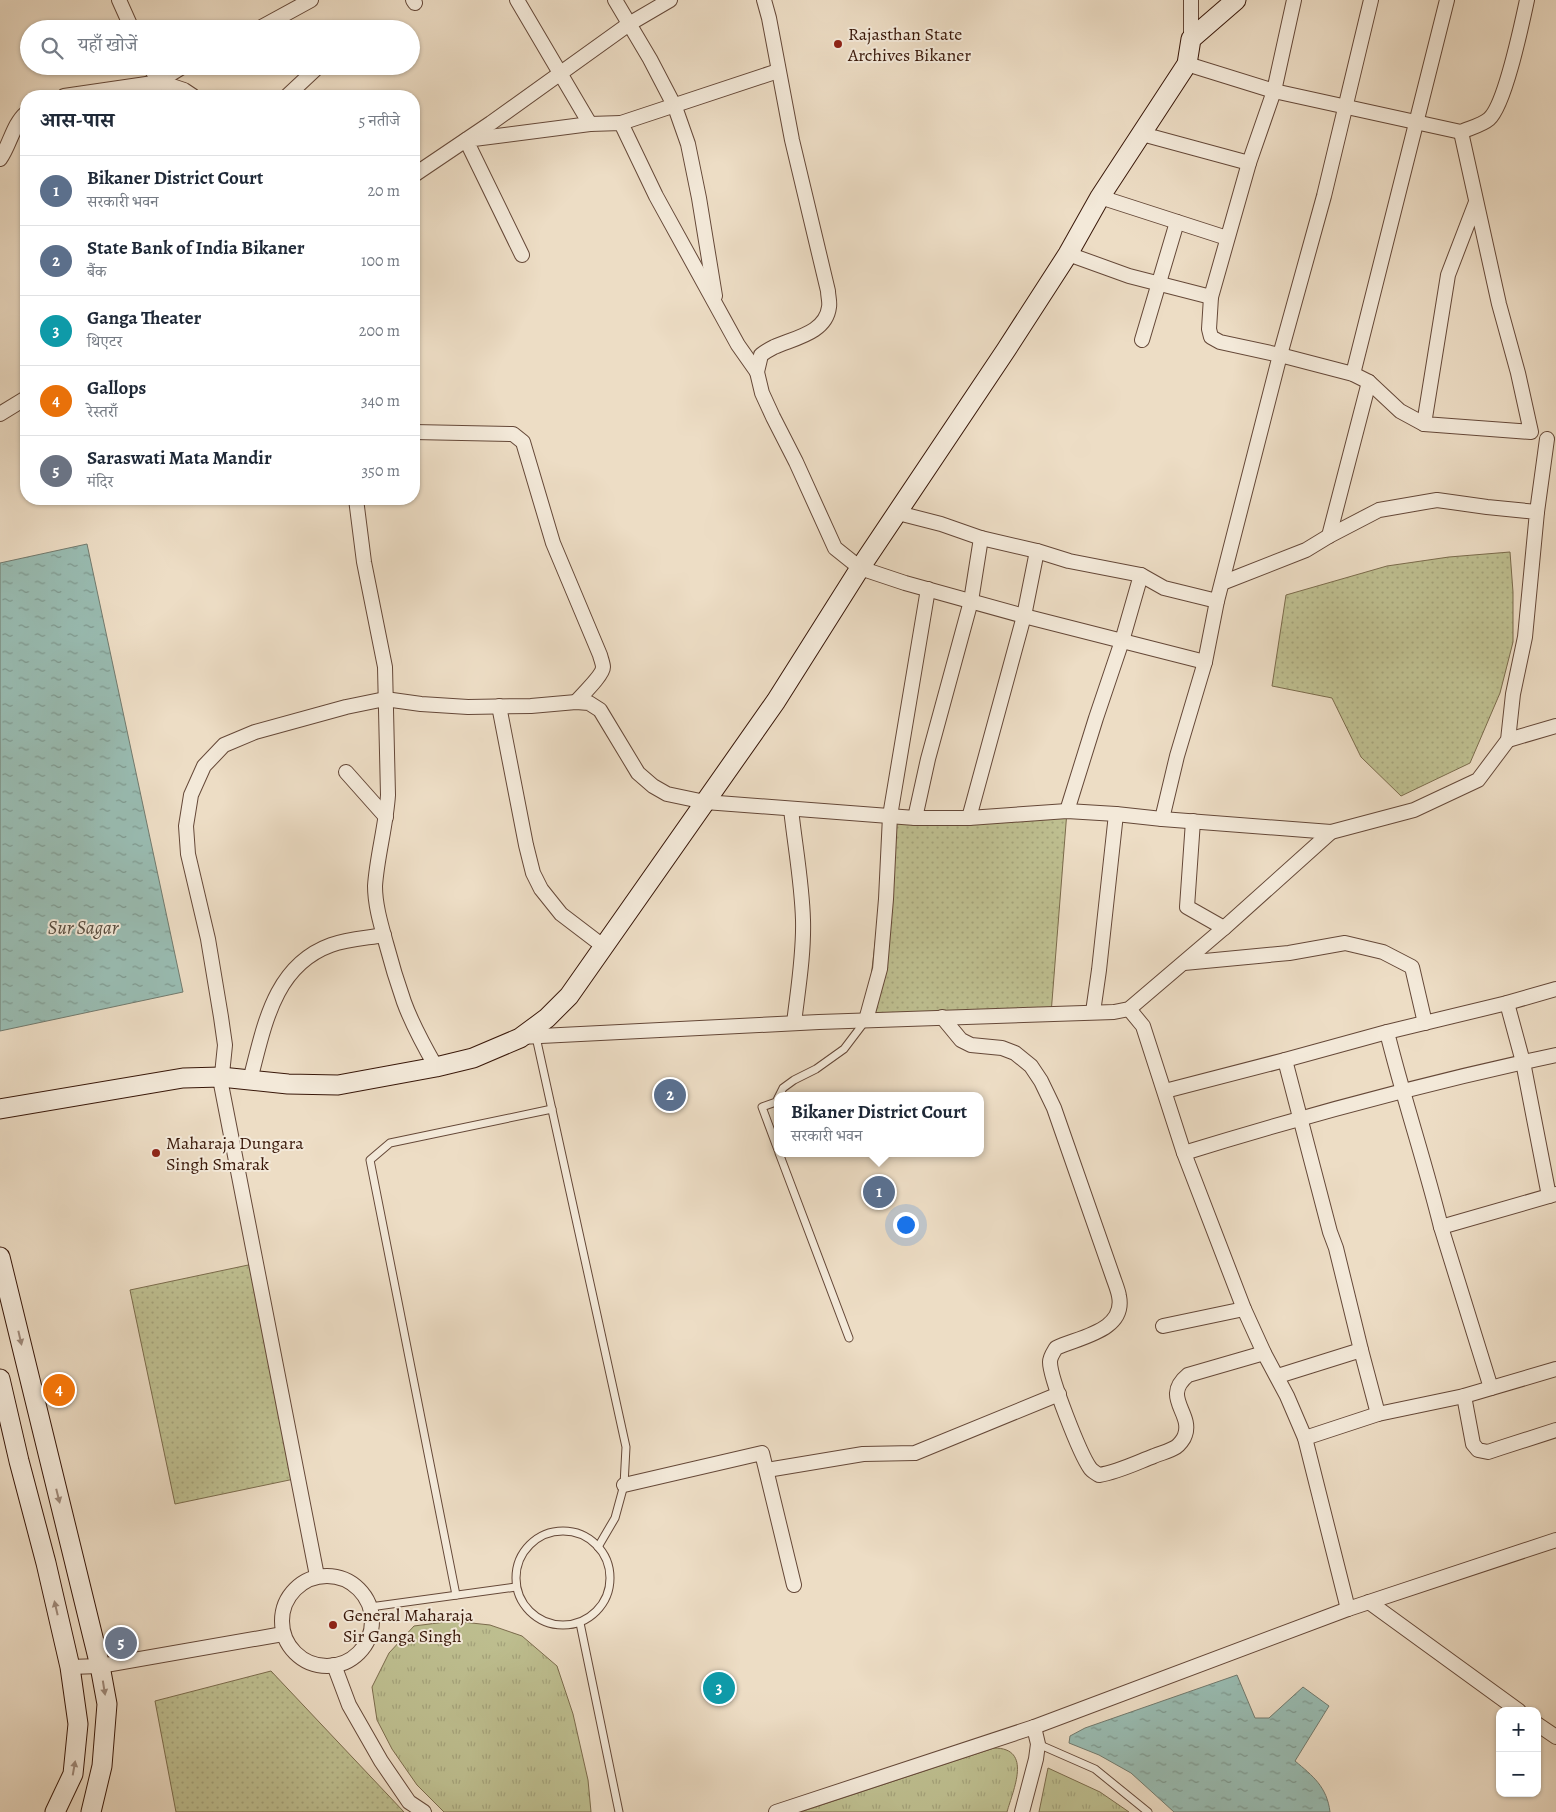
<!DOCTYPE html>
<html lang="hi">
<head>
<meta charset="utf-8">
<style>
	body { margin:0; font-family:Alegreya,"Noto Serif Devanagari",serif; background:#f2f2f3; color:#1f2937 }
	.controls { position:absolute; right:15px; bottom:15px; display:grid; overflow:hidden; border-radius:10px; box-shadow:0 1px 4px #0004 }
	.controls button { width:45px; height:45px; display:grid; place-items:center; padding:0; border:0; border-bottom:1px solid #e0e1e3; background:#fff; color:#1f2937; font:25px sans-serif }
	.you { position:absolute; left:905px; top:1224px; width:18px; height:18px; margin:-12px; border:4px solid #fff; border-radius:50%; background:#1a73e8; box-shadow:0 0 0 8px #1a73e833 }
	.badge { display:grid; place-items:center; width:32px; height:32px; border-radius:50%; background:#ea580c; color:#fff; font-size:16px; font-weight:700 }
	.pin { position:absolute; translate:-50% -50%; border:2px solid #fff; box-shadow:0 1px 5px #0006 }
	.popup { position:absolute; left:774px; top:1092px; width:210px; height:65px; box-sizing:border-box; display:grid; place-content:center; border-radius:10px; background:#fff; filter:drop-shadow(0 1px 4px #0005); font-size:16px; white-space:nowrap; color:#747a83 }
	.popup b { font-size:19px; color:#1f2937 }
	.popup::after { content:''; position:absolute; left:50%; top:100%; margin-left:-10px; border:10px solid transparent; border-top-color:#fff }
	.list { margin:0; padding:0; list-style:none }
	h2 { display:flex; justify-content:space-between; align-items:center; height:65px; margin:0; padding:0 20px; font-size:21px }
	h2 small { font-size:16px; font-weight:400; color:#747a83 }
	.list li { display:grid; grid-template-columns:32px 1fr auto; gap:15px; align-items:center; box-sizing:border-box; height:70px; padding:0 20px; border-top:1px solid #e0e1e3 }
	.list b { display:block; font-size:19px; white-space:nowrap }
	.list p { margin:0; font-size:16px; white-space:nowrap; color:#747a83 }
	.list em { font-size:16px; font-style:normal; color:#747a83 }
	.icon { flex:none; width:28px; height:28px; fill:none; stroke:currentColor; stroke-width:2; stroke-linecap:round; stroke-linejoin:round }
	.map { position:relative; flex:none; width:1556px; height:1812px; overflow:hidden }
	.search { position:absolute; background:#fff; box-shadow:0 1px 4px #0004; left:20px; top:20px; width:400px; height:55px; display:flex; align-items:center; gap:12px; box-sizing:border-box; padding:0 18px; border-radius:28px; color:#747a83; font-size:19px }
	.panel { position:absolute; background:#fff; box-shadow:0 1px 4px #0004; left:20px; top:90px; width:400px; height:415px; border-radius:20px }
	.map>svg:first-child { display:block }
</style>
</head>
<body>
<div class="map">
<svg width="1556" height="1812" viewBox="0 0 1556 1812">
	<defs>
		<pattern id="grass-tufts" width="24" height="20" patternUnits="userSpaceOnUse" patternTransform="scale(1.25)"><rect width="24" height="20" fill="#bebf90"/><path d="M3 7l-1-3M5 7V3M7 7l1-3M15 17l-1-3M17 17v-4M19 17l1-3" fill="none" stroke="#a4a37b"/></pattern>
		<pattern id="park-dots" width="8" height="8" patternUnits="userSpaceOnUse" patternTransform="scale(1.25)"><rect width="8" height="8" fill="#bebf90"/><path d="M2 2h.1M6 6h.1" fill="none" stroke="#a4a37b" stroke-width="1.8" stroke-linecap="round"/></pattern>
		<pattern id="water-ripples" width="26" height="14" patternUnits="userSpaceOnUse" patternTransform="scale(1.25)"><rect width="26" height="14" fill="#99bcb2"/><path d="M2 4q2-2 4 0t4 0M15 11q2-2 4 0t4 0" fill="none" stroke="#7e988f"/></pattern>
	</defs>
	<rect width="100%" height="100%" fill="#edddc5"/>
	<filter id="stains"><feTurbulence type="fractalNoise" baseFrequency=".004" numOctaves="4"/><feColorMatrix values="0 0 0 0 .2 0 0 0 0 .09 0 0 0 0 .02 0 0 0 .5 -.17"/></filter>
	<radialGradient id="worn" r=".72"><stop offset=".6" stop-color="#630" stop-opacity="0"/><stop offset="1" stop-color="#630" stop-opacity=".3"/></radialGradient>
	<g fill="url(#grass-tufts)" stroke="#7b6b4c">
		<path d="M 453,1621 L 490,1625 L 522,1636 L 557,1666 L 573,1714 L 588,1780 L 591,1812 L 444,1812 L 417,1785 L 392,1749 L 377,1720 L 372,1687 L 389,1653 L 414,1626 Z"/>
		<path d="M 994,1748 C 1033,1748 1013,1790 1007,1812 L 800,1812 Z"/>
		<path d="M 1048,1768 L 1100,1792 L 1129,1812 L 1039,1812 Z"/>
	</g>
	<g fill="url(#park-dots)" stroke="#7b6b4c">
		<path d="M 1510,552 L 1513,592 L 1513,642 L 1500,693 L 1470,763 L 1401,796 L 1361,757 L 1332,698 L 1272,686 L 1286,595 L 1387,566 L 1449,557 Z"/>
		<path d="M 1067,811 L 1051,1014 L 866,1020 L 890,816 Z"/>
		<path d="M 253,1264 L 299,1478 L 175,1504 L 130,1290 Z"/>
		<path d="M 271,1671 L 404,1812 L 176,1812 L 155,1701 Z"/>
	</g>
	<g fill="url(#water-ripples)" stroke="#727a6e">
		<path d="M 87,544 L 183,992 L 0,1031 L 0,563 Z"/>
		<path d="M 1237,1675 L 1255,1718 L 1269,1718 L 1303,1687 L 1329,1706 L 1295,1761 C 1313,1776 1327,1787 1330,1812 L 1174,1812 L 1131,1773 L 1099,1755 L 1069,1743 L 1070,1736 L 1085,1728 Z"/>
	</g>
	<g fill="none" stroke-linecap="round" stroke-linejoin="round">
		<defs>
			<g id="lane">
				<path d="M 536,1037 L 626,1447 L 624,1485 L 615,1518 L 598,1547"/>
				<path d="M 779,1096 L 783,1088 L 794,1080 L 816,1069 L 844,1049 L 866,1020"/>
				<path d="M 778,1098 L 776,1102 L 762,1107 L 778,1150"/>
				<path d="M 779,1153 L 849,1338"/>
				<circle cx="563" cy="1578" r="47"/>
				<path d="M 456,1595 L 370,1160 L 390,1143 L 552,1109"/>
				<path d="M 370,1607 L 516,1587"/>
				<path d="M 580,1623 L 619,1812"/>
				<path d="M 1038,1744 L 1095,1769 L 1148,1812"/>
			</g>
			<g id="street">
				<path d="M 119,0 L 132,29"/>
				<path d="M 413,0 L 415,3"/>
				<path d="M 517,0 L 590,124 L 621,123 L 656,196 L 738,345 L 757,372"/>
				<path d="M 615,0 L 650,59 L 675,107 L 688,144 L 699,198 L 715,296"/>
				<path d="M 764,0 L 769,18 L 792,140 L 828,291 C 828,296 830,302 829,307 C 826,333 794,338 774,347 C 770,349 765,352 761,355 L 757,372 L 762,393 L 773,417 L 796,462 L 835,548 L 860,568 L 905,583 L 1024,616 L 1205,662"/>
				<path d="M 1191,0 L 1191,39"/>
				<path d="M 1294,0 L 1274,91 L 1249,163 L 1211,297 L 1209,329 L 1211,337 L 1220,342 L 1280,355 L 1353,374 L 1369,382 L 1400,411 L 1424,424"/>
				<path d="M 258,29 L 311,0"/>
				<path d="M 1187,64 L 1274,91 L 1461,132 C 1470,128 1482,125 1489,119 C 1505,105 1522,23 1527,0"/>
				<path d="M 149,66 L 160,82 L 184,90 L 193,96"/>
				<path d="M 64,96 L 160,82"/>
				<path d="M 148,96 C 155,82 171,74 184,66"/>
				<path d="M 287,96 L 319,66"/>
				<path d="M 621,123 L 778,71"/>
				<path d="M 1461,132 L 1499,304 L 1518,373 L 1531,432 L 1424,424 L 1448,275 L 1476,202"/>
				<path d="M 1142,134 L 1249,163"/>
				<path d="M 0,159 C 10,145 13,124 26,113"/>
				<path d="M 414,175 L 491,123 L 629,24 L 670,0"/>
				<path d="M 1100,197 L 1227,238"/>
				<path d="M 1068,254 L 1129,276 L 1211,297"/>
				<path d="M 522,255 L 466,140 L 590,124"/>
				<path d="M 1142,340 L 1177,222"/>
				<path d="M 1353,374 L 1447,0"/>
				<path d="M 0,414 L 26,398"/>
				<path d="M 414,432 L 513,434 L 523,442 L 553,543 L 600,655 C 601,659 603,664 603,667 C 603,675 582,695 576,702"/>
				<path d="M 356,499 L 364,562 L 385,667 L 388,795 C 386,826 377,856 375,886 C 375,905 381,925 386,943 C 391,962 397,982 404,1002 C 412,1024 424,1046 436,1067"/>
				<path d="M 1537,512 L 1547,439"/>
				<path d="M 898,513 L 941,524 L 981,538 L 1037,551 L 1069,561 L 1141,575"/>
				<path d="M 1329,536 L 1369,382"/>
				<path d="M 1217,601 L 1280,355 L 1324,196 L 1371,0"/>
				<path d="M 499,706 L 526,845 L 533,873 L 541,889 L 561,914 L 603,946"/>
				<path d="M 1508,740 L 1556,726"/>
				<path d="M 346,772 L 386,817"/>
				<path d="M 791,809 C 795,846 802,883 803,920 C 804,954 798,989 794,1023"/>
				<path d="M 1067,811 L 1096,718 L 1122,641 L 1141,575 L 1164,588 L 1217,601 L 1205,662 L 1177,756 L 1162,819"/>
				<path d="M 915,818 L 928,759 L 971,601 L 981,538"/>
				<path d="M 969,818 L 1024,616 L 1037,551"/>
				<path d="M 1193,821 L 1187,907 L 1224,928"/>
				<path d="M 1184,963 L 1289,953 L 1345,943 L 1383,952 L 1412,967 L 1425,1023"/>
				<path d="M 1556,989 L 1507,1003 L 1387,1032 C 1403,1097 1425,1162 1441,1227 L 1556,1194"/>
				<path d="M 1507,1003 L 1523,1062 L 1549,1196"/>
				<path d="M 1129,1009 L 1143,1026 L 1184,1153 L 1244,1309 L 1264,1353 L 1287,1396 L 1305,1438 L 1348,1609"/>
				<path d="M 1093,1012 L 1099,970 L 1116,814"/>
				<path d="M 942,1017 L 961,1040 L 971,1045 L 1002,1048 L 1015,1053 L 1031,1066 L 1041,1081 L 1054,1108 L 1113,1277 C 1115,1283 1118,1290 1119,1296 C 1126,1331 1079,1337 1056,1348 C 1053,1353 1050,1357 1050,1362 C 1050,1378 1080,1454 1090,1468 C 1092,1471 1096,1473 1099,1475 C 1118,1472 1136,1463 1154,1456 C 1161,1453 1170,1451 1176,1447 C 1179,1445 1184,1439 1185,1435 C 1193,1413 1161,1397 1188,1375 L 1264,1353"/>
				<path d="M 866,1020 L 880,969 L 886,899 L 890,816 L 928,589"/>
				<path d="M 521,1037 L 819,1022 L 1114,1012 L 1129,1009 L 1224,928 L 1331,832"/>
				<path d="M 250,1080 C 264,1028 273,966 331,945 C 347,939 367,938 384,935"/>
				<path d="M 1165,1091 L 1285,1060"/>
				<path d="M 1184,1153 C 1307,1115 1430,1082 1556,1055"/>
				<path d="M 1441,1227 L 1491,1388"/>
				<path d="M 1163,1326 L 1244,1309"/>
				<path d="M 1361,1350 L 1378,1414 L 1464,1396 L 1556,1369"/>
				<path d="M 1278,1376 L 1361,1350 L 1336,1248 L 1330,1232 L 1285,1060 L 1387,1032"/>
				<path d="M 1464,1396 L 1473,1444 L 1478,1450 L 1488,1452 L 1500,1448 L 1556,1430"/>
				<path d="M 1305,1438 L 1378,1414"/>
				<path d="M 767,1470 L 863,1454 L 915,1453 L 1059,1394"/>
				<path d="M 624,1485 L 762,1453 L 794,1585"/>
				<path d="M 317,1576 L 221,1084 L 225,1045 L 221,1017 L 208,939 L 188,854 L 186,826 L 191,795 L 204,766 L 224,745 L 255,732 L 346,707 L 385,699 L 421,704 L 468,707 L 531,706 L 576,702 L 589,703 L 600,710 L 638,773 L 653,786 L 667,794 L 705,802 L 915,818 L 969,818 L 1067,811 L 1116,814 L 1162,819 L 1331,832 L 1414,810 L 1478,780 L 1508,740 L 1513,694 L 1525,637 L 1537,512 L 1487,507 L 1437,500 L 1379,510 L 1329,536 L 1306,550 L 1222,583"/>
				<circle cx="327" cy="1621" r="45"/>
				<path d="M 1369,1602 L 1519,1711"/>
				<path d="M 334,1665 L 349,1705 L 381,1761 L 409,1802 L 424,1812"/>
				<path d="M 70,1667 L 100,1666 L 283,1634"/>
				<path d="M 1537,1724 L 1556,1737"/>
				<path d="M 776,1812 L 1034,1727 L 1348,1609 L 1556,1540"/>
				<path d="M 1022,1812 L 1036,1759 L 1038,1744 L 1034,1727"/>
			</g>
			<g id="secondary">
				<path d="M 0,1109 L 183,1078 L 221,1077 L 288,1084 L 338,1085 L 436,1067 L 473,1058 L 520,1038 L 547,1018 L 569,996 L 776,701 L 860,568 L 1006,350 L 1068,254 L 1100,197 L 1187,64 L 1191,39 L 1236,0"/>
				<path d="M 0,1257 L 100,1666 L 107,1704 L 102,1766 L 91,1812"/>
				<path d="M 0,1379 L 19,1461 L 46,1563 L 70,1667 L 78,1724 L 73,1774 L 55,1812"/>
			</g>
		</defs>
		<use href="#lane" stroke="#654838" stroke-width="9"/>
		<use href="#street" stroke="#654838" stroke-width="16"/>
		<use href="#secondary" stroke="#381709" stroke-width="21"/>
		<use href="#lane" stroke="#f3e9d9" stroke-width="7"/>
		<use href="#street" stroke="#f3e9d9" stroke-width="14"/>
		<use href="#secondary" stroke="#f3e9d9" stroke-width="19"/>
	</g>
	<defs><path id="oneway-solid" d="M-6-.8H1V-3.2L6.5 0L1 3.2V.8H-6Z" transform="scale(1.25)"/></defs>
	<g fill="#9f8a7b">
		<use href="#oneway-solid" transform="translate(20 1338) rotate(77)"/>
		<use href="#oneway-solid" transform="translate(58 1496) rotate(76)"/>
		<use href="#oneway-solid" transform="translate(56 1608) rotate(-103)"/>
		<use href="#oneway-solid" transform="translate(104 1688) rotate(81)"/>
		<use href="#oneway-solid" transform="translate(74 1768) rotate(-80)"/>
	</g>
	<g fill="#8f2418" stroke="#f3e9d9" stroke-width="2">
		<circle cx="838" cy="44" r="5"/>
		<circle cx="156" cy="1153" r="5"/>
		<circle cx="333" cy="1625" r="5"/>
	</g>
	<g text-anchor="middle" stroke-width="4" stroke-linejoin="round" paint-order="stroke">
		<g font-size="18" fill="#381709" stroke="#f3e9d9" text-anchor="start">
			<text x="848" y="40">Rajasthan State<tspan x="848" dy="21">Archives Bikaner</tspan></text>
			<text x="166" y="1149">Maharaja Dungara<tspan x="166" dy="21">Singh Smarak</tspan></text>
			<text x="343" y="1621">General Maharaja<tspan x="343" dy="21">Sir Ganga Singh</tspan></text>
		</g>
		<g font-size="19" font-style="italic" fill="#55493c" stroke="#f3e9d9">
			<text x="83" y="934">Sur Sagar</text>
		</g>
	</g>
	<rect width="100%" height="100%" filter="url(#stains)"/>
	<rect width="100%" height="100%" fill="url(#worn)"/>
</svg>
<div class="controls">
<button>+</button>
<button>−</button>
</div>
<div class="you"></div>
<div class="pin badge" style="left:879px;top:1192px;background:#5c6f8a">1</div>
<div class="popup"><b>Bikaner District Court</b>सरकारी भवन</div>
<div class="pin badge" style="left:670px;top:1095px;background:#5c6f8a">2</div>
<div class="pin badge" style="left:719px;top:1688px;background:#0f9aa8">3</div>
<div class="pin badge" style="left:59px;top:1390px;background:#e8710a">4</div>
<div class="pin badge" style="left:121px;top:1643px;background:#6b7280">5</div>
<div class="search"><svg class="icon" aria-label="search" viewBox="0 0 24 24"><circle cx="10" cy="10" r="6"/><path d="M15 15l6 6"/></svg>यहाँ खोजें</div>
<section class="panel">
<h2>आस-पास<small>5 नतीजे</small></h2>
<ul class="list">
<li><span class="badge" style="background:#5c6f8a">1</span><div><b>Bikaner District Court</b><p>सरकारी भवन</p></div><em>20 m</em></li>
<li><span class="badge" style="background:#5c6f8a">2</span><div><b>State Bank of India Bikaner</b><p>बैंक</p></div><em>100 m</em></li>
<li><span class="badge" style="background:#0f9aa8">3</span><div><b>Ganga Theater</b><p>थिएटर</p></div><em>200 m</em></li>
<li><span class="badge" style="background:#e8710a">4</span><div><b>Gallops</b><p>रेस्तराँ</p></div><em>340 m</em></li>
<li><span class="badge" style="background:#6b7280">5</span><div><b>Saraswati Mata Mandir</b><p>मंदिर</p></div><em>350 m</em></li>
</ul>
</section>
</div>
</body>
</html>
